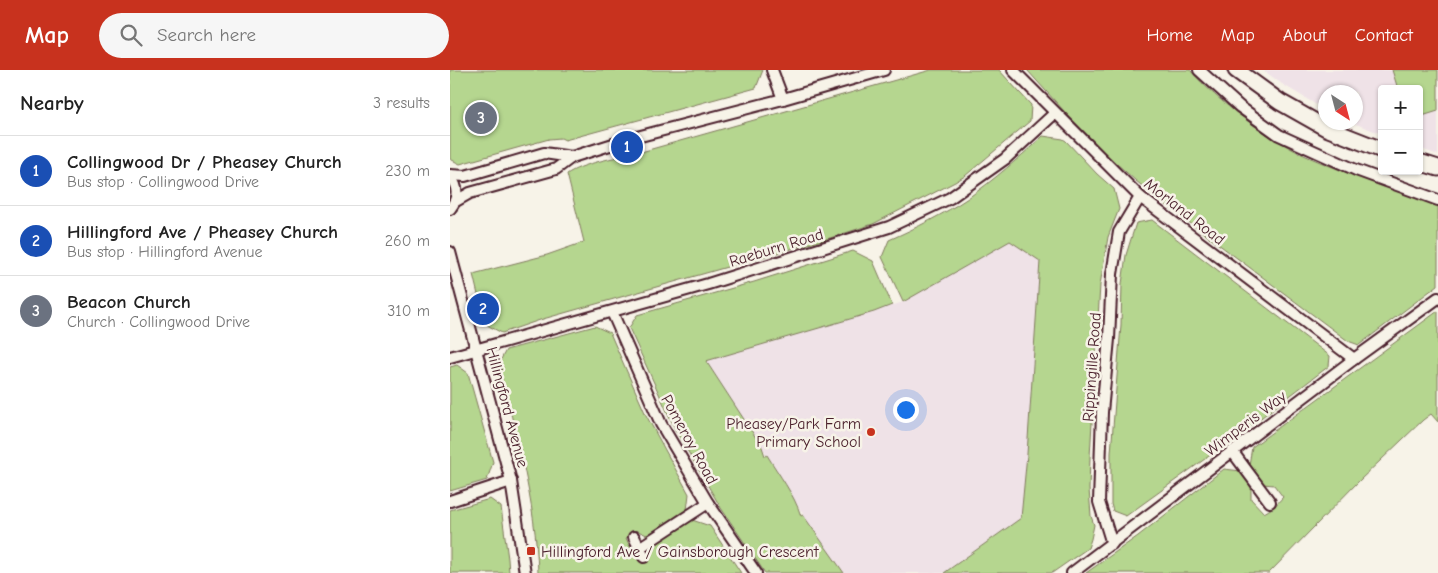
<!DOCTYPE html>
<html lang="en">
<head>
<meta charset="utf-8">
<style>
	body { margin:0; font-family:"Comic Neue",sans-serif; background:#f6f6f6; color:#222 }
	.controls { position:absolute; right:15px; top:15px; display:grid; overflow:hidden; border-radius:5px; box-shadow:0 1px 4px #0004 }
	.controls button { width:45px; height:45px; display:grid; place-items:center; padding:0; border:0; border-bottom:1px solid #e0e0e0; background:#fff; color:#222; font:25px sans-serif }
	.compass { position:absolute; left:868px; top:15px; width:45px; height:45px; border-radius:50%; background:#fff; box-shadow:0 1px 4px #0004; rotate:144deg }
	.you { position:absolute; left:455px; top:339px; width:18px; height:18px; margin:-12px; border:4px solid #fff; border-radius:50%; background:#1a73e8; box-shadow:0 0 0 8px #1a73e833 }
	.badge { display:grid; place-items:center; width:32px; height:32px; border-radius:50%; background:#c8321e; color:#fff; font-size:16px; font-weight:700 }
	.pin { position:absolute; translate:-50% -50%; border:2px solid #fff; box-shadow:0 1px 5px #0006 }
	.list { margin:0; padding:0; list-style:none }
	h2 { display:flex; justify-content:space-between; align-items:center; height:65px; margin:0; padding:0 20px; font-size:21px }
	h2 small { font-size:16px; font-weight:400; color:#767676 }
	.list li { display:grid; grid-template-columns:32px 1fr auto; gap:15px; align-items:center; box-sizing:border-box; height:70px; padding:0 20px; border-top:1px solid #e0e0e0 }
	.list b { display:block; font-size:19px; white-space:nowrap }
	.list p { margin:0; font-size:16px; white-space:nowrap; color:#767676 }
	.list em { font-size:16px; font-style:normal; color:#767676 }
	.icon { flex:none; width:28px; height:28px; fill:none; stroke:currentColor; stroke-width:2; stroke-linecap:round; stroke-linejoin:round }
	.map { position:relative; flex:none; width:988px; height:503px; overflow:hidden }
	header { display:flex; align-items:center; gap:30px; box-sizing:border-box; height:70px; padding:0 25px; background:#c8321e; color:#fff }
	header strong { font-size:24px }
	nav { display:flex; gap:28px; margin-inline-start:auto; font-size:18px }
	.search { width:350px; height:45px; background:#f6f6f6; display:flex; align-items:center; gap:12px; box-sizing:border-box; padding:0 18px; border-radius:28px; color:#767676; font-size:19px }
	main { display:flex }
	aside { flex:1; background:#fff }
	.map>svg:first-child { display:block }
</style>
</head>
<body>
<header>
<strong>Map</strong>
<div class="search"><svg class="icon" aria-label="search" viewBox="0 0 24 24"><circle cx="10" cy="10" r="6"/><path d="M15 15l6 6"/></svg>Search here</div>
<nav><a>Home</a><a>Map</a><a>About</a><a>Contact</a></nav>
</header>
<main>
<aside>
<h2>Nearby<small>3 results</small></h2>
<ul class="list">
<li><span class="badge" style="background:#1a4fb4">1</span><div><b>Collingwood Dr / Pheasey Church</b><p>Bus stop · Collingwood Drive</p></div><em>230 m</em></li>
<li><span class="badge" style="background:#1a4fb4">2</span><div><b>Hillingford Ave / Pheasey Church</b><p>Bus stop · Hillingford Avenue</p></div><em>260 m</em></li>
<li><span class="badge" style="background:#6b7280">3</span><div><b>Beacon Church</b><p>Church · Collingwood Drive</p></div><em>310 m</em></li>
</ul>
</aside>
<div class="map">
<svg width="988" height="503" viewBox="0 0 988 503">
	<rect width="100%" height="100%" fill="#f7f3e8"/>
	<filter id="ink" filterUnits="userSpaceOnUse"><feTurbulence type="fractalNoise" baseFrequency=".02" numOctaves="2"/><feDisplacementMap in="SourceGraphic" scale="10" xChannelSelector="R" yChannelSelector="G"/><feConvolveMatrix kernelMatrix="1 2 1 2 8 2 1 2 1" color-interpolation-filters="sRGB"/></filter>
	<g filter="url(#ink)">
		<g fill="#efe2e7">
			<path d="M 813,0 L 988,0 L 988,85 L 969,78 L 969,19 L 932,19 L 932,64 L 903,53 L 906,52 L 906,22 L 876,22 L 875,40 L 832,14 Z"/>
			<path d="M 560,171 L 590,191 L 577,389 L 571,448 L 494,503 L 394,503 L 359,454 L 320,390 L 256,291 L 414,245 L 453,232 Z"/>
		</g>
		<g fill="#b5d68f" stroke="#807a5d">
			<path d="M 0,0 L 313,0 L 306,18 L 115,70 L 111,68 L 99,69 L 10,94 L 0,89 Z"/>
			<path d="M 481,0 L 549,0 L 581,35 L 580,51 L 515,106 L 505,112 L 423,154 L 380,168 L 93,249 L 52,263 L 35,254 L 23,204 L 97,185 L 134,172 L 117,104 C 131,94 166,87 184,84 Z"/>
			<path d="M 577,0 L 740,0 C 768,32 817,68 856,86 C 899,105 944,119 988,134 L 988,215 L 909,275 L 898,271 L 728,144 L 686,111 L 656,84 L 614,41 Z"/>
			<path d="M 942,0 L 988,0 L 988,41 L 969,47 L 969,19 L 948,19 Z"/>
			<path d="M 593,66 L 613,69 L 616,71 L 647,104 L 664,119 L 669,139 L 658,167 L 650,215 L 640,387 L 639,419 L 641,446 L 644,455 L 641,469 L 638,478 L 602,503 L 494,503 L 571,448 L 577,384 L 590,191 L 560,171 L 453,232 L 432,187 L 439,170 C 466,158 494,144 518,128 C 545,109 569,88 593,66 Z"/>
			<path d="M 702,150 L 880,286 L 879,296 L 795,360 L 676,446 L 663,441 L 661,434 L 661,383 L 671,255 L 672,214 L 676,185 L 686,153 Z"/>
			<path d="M 403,181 L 423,191 L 442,235 L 424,242 L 256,291 L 312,377 L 315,386 L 317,385 C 329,405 344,424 351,446 L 353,445 L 394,503 L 315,503 L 271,438 L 226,361 L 179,258 L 187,245 L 304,212 Z"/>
			<path d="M 988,241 L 988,352 L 981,344 L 973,350 L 910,410 L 819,503 L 636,503 L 688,466 L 774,399 L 791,401 L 801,418 L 801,429 L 814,443 L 824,437 L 833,427 L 824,415 L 813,414 L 799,395 L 802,377 Z"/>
			<path d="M 145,256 L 160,263 L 196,345 L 239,424 L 237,440 L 199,466 L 188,461 L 176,468 C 179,475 186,489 193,492 L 201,486 L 203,475 L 242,450 L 260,456 L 291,503 L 88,503 C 86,432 66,363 48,295 L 56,280 Z"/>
			<path d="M 7,295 L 18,303 L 43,392 L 37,410 L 0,421 L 0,297 Z"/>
			<path d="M 40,429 L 51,437 L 58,489 L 59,503 L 0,503 L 0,440 Z"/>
		</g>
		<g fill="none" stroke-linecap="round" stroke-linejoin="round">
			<defs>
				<g id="minor">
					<path d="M 322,0 L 333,29"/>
					<path d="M 563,0 L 690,127 L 904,289"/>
					<path d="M 749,0 L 790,37 L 829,65 L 906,100 L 988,130"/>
					<path d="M 0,105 L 15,106 L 94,83 L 122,87"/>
					<path d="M 0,107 C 9,117 8,129 0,139"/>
					<path d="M 6,131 L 20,123 L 106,99 L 122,87 L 179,69 L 333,29 L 434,0"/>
					<path d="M 0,182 L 61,411 L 75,503"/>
					<path d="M 162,242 L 211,354 L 258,433 L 306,503"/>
					<path d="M 0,287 L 258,214 L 439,157 L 500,128 L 555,89 L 605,43"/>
					<path d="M 782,381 L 820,432"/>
					<path d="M 0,431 L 61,411"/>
					<path d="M 184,467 L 194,487"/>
					<path d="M 662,474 L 649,432 L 652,342 L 659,269 L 662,204 L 669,162 L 690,127"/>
					<path d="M 189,478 L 258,433"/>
					<path d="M 622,503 L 904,289 L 988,228"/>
				</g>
				<g id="secondary">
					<path d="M 786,0 L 830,32 L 876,58 L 932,80"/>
					<path d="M 969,92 L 988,98"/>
				</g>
			</defs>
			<use href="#minor" stroke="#4a1f2b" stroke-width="14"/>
			<use href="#secondary" stroke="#4a1f2b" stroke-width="19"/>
			<use href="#minor" stroke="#f7f3e8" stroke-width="10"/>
			<use href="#secondary" stroke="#f7f3e8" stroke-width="15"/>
		</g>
	</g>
	<g fill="#c8321e" stroke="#f7f3e8" stroke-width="2">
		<circle cx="421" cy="362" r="5"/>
		<rect x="76" y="476" width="10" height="10" rx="2.5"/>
	</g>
	<g text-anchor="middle" stroke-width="5" stroke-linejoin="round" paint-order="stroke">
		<g font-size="16" fill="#4a1f2b" stroke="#f7f3e8">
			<text transform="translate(735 141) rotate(38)" y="6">Morland Road</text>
			<text transform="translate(326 177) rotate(-17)" y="6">Raeburn Road</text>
			<text transform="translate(641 297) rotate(-86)" y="6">Rippingille Road</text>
			<text transform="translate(58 337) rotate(75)" y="6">Hillingford Avenue</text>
			<text transform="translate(795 353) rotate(-37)" y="6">Wimperis Way</text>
			<text transform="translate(240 369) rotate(61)" y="6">Pomeroy Road</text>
		</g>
		<g font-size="16" fill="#4a1f2b" stroke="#f7f3e8" text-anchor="end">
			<text x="411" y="359">Pheasey/Park Farm<tspan x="411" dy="18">Primary School</tspan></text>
			<text x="91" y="487" text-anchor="start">Hillingford Ave / Gainsborough Crescent</text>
		</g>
	</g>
</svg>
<div class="controls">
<button>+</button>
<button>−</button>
</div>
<svg class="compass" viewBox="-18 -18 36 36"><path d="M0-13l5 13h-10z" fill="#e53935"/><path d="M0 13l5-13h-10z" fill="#767676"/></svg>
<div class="you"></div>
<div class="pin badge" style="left:177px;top:77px;background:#1a4fb4">1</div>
<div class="pin badge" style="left:33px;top:239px;background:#1a4fb4">2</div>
<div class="pin badge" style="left:31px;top:48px;background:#6b7280">3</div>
</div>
</main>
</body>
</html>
